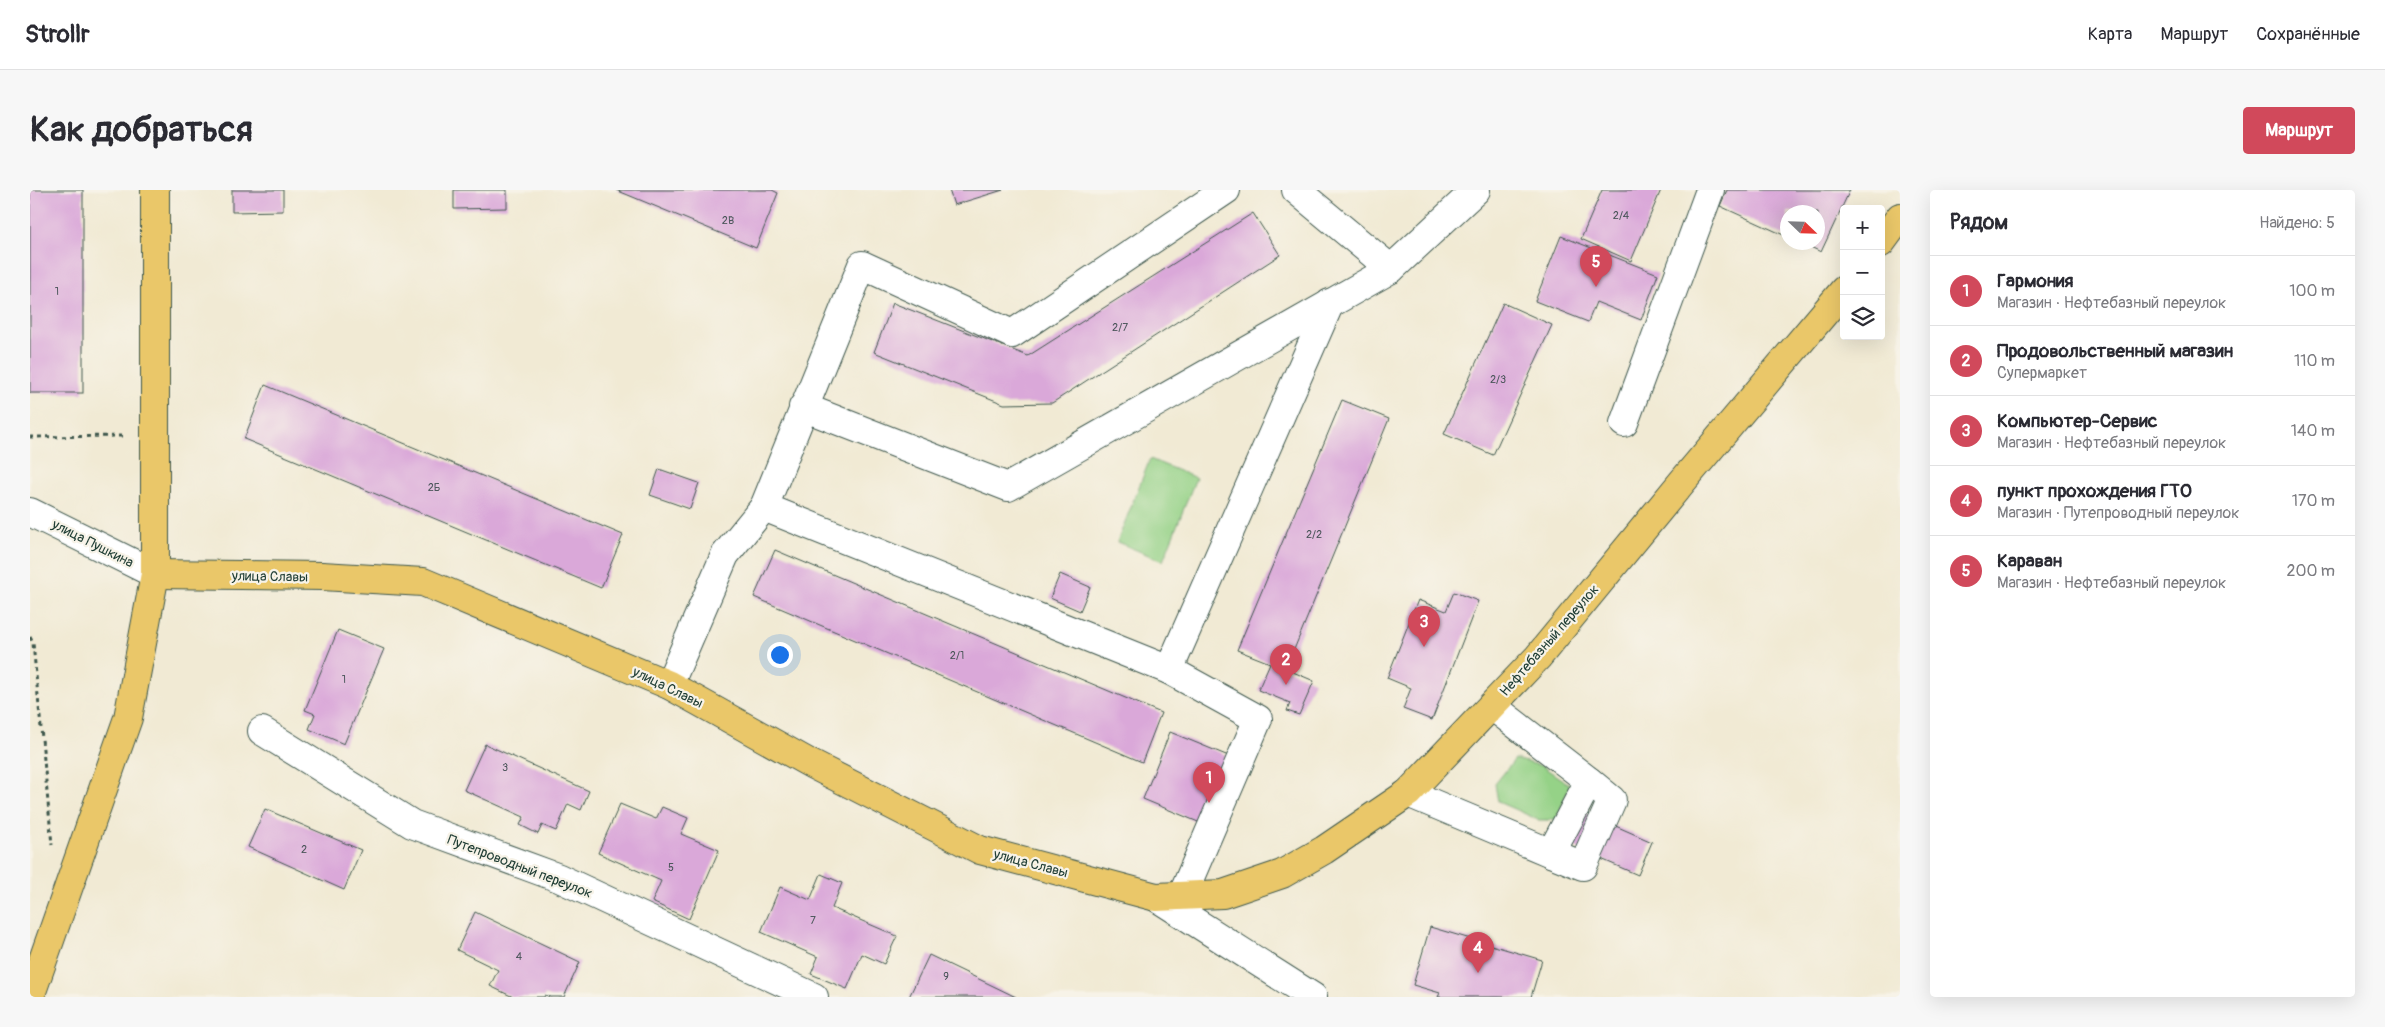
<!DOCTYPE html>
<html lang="ru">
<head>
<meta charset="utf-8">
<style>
	body { margin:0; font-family:Pangolin,sans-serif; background:#f7f7f7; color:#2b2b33 }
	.controls { position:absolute; right:15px; top:15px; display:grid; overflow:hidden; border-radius:5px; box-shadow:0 5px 20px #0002 }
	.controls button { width:45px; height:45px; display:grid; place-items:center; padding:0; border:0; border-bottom:1px solid #e1e1e2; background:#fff; color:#2b2b33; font:25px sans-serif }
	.compass { position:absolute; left:1750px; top:15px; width:45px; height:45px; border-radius:50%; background:#fff; box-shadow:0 5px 20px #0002; rotate:113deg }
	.you { position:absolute; left:749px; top:464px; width:18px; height:18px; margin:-12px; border:4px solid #fff; border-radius:50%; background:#1a73e8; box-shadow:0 0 0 8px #1a73e833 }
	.badge { display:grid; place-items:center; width:32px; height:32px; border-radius:50%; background:#d1495b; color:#fff; font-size:16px; font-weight:700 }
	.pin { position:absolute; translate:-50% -41px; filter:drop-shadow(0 1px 2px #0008) }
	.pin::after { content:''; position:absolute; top:26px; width:18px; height:15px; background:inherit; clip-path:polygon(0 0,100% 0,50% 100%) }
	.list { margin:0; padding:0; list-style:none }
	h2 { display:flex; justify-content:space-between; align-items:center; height:65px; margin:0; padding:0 20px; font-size:21px }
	h2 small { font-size:16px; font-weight:400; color:#7c7c81 }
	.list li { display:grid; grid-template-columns:32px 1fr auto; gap:15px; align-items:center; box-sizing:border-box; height:70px; padding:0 20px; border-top:1px solid #e1e1e2 }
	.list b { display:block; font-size:19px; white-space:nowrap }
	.list p { margin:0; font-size:16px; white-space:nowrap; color:#7c7c81 }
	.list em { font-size:16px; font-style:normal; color:#7c7c81 }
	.icon { flex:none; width:28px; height:28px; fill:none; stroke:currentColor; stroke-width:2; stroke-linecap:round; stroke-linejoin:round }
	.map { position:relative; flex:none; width:1870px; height:807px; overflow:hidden; border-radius:5px }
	header { display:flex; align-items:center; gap:30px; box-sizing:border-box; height:70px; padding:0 25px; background:#fff; border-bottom:1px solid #e1e1e2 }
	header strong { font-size:24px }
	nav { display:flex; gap:28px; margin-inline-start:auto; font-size:18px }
	.intro { display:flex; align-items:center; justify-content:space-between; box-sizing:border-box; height:120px; padding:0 30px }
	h1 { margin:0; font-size:35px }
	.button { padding:12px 22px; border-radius:5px; background:#d1495b; color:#fff; font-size:18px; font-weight:700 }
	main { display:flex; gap:30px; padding:0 30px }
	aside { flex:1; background:#fff; border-radius:5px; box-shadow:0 5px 20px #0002 }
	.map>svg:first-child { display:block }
</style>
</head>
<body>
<header>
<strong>Strollr</strong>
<nav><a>Карта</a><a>Маршрут</a><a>Сохранённые</a></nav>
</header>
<div class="intro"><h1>Как добраться</h1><a class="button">Маршрут</a></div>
<main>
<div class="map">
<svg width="1870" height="807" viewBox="0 0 1870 807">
	<rect width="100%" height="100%" fill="#f7f3e8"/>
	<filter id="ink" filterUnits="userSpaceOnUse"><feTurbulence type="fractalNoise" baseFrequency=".02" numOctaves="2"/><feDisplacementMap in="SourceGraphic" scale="10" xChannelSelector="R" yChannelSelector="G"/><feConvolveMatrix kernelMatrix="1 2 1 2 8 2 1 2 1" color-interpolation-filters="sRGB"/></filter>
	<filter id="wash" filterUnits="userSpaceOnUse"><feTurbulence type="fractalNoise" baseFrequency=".0096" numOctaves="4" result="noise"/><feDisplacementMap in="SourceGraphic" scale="20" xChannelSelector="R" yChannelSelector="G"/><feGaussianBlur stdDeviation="1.12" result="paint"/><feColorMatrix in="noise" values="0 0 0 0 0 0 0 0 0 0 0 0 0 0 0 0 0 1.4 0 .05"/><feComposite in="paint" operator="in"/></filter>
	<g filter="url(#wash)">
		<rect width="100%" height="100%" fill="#f1ead4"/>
		<g fill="#95d287" stroke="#5a885e">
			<path d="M 1120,269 L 1166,288 L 1133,371 L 1087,352 Z"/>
			<path d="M 1485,569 L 1512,576 L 1540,595 L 1526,630 L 1509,630 L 1468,612 L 1465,594 Z"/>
		</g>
		<g id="blocks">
			<g fill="#daa8d9">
				<rect x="0" y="0" width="53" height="203"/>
				<path d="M 202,0 L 253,0 L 253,21 L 202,22 Z"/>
				<path d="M 424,0 L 477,0 L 477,18 L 424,19 Z"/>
				<path d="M 586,0 L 742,0 L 748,3 L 726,58 Z"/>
				<path d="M 919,0 L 973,0 L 924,15 Z"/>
				<path d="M 1572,0 L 1631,0 L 1601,71 L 1551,49 Z"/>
				<path d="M 1697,0 L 1820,0 L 1791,62 L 1770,52 L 1788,52 L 1788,22 L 1758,22 L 1758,47 L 1690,16 Z"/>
				<path d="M 1223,23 L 1250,65 L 1022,213 L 974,214 L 844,162 L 863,113 L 998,166 Z"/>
				<path d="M 1531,46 L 1628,84 L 1611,130 L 1566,112 L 1558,132 L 1505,111 Z"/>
				<path d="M 1473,113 L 1522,135 L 1463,265 L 1414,244 Z"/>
				<path d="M 235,195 L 593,345 L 571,398 L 214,249 Z"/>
				<path d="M 1312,210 L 1359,229 L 1256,479 L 1284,491 L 1269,525 L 1257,521 L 1260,513 L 1228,500 L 1240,473 L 1207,460 Z"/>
				<path d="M 629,279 L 669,293 L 660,319 L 620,305 Z"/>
				<path d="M 745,360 L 1131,523 L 1112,572 L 724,407 Z"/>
				<path d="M 1030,384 L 1060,397 L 1050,421 L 1020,408 Z"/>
				<path d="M 1424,402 L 1448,411 L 1402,530 L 1373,519 L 1381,498 L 1357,488 L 1388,410 L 1416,421 Z"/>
				<path d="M 308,440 L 354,459 L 314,554 L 279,539 L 285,524 L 275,520 Z"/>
				<path d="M 1140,542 L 1201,567 L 1173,634 L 1113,609 Z"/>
				<path d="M 455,554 L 559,601 L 551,620 L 538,614 L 526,641 L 512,635 L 508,644 L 490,635 L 494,627 L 434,600 Z"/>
				<path d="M 590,614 L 626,629 L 632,617 L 658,628 L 651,644 L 689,660 L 659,729 L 622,712 L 631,691 L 568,663 Z"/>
				<path d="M 235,619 L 331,660 L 314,700 L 218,657 Z"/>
				<path d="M 1547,619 L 1622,652 L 1608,685 L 1532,652 Z"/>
				<path d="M 791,684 L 812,693 L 802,718 L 867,746 L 854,774 L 832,764 L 817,799 L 781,784 L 788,767 L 731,742 L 750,697 L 780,710 Z"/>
				<path d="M 445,722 L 550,772 L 534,807 L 520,807 L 515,805 L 514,807 L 483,807 L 460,796 L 468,780 L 427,760 Z"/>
				<path d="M 1400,737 L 1512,770 L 1501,807 L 1408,807 L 1410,803 L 1383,795 Z"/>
				<path d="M 899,765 L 986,807 L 879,807 Z"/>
			</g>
		</g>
	</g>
	<g filter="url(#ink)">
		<use href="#blocks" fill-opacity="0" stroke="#3e574c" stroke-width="1"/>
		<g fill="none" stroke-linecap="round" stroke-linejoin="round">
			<defs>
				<g id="minor">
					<path d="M 1361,79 L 1446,0"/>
					<path d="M 773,217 L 978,297 L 1361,79 L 1266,0"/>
					<path d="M 1594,233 L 1680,0"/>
					<path d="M 734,317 L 1139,480"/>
					<path d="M 0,322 L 125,384"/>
					<path d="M 639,495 L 695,365 L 734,317 L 832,75 L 982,144 L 1196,0"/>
					<path d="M 232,541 L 382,634 L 529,688 L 784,807"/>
					<path d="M 1378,603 L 1521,663 L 1559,591 L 1462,516"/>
					<path d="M 1521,663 L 1553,676 L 1582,610 L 1559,591"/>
					<path d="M 1152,706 L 1228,529 L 1139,480 L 1300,113"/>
					<path d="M 1126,707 L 1283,807"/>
				</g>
				<g id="major">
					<path d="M 1851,53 L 1870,27"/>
					<path d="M 125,384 L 292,386 L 393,392 L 639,495 L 783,575 L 950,660 L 1126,707 L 1193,704 L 1252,684 L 1294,660 L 1378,603 L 1508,467 L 1652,292 L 1814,100"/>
					<path d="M 0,807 L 98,528 L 125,384 L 125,0"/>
				</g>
			</defs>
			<use href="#minor" stroke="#3e574c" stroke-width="30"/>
			<use href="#major" stroke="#3e574c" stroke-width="30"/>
			<g stroke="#3e574c" stroke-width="3" stroke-dasharray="4 4" stroke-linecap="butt">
				<path d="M 0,247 L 96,246"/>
				<path d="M 0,447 L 3,453 L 22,655"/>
			</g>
			<use href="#minor" stroke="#fff" stroke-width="28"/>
			<use href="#major" stroke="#eac769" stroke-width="28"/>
		</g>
	</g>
	<g text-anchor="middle" stroke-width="4.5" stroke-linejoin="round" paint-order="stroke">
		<g font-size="11" fill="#4e585d">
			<text x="1591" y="29">2/4</text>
			<text x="698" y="34">2В</text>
			<text x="27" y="105">1</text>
			<text x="1090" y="141">2/7</text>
			<text x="1468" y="193">2/3</text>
			<text x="404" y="301">2Б</text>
			<text x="1284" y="348">2/2</text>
			<text x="927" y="469">2/1</text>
			<text x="314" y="493">1</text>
			<text x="475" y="581">3</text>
			<text x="274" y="663">2</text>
			<text x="641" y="681">5</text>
			<text x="783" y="734">7</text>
			<text x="489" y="770">4</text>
			<text x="916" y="790">9</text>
		</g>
		<g font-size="14" fill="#1f3d34" stroke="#f7f3e8">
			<text transform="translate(63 353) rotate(27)" y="5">улица Пушкина</text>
			<text transform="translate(240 386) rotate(1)" y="5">улица Славы</text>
			<text transform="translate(1519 450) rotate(-49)" y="5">Нефтебазный переулок</text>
			<text transform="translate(638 497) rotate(26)" y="5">улица Славы</text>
			<text transform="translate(1001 673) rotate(15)" y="5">улица Славы</text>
			<text transform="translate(490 676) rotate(21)" y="5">Путепроводный переулок</text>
		</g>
	</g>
</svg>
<div class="controls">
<button>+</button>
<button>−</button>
<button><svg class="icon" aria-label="layers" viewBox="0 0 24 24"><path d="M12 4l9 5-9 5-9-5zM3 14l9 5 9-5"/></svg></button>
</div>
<svg class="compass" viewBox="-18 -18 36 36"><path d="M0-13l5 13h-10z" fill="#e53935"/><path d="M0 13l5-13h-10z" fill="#7c7c81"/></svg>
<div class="you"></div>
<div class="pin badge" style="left:1179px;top:613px">1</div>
<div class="pin badge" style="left:1256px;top:495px">2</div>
<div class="pin badge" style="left:1394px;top:457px">3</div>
<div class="pin badge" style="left:1448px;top:783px">4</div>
<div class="pin badge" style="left:1566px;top:97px">5</div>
</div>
<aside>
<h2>Рядом<small>Найдено: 5</small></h2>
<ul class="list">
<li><span class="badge">1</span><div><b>Гармония</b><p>Магазин · Нефтебазный переулок</p></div><em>100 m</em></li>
<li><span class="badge">2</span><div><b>Продовольственный магазин</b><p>Супермаркет</p></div><em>110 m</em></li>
<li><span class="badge">3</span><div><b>Компьютер-Сервис</b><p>Магазин · Нефтебазный переулок</p></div><em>140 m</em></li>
<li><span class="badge">4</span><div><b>пункт прохождения ГТО</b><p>Магазин · Путепроводный переулок</p></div><em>170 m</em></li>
<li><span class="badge">5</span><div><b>Караван</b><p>Магазин · Нефтебазный переулок</p></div><em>200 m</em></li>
</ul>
</aside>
</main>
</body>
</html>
